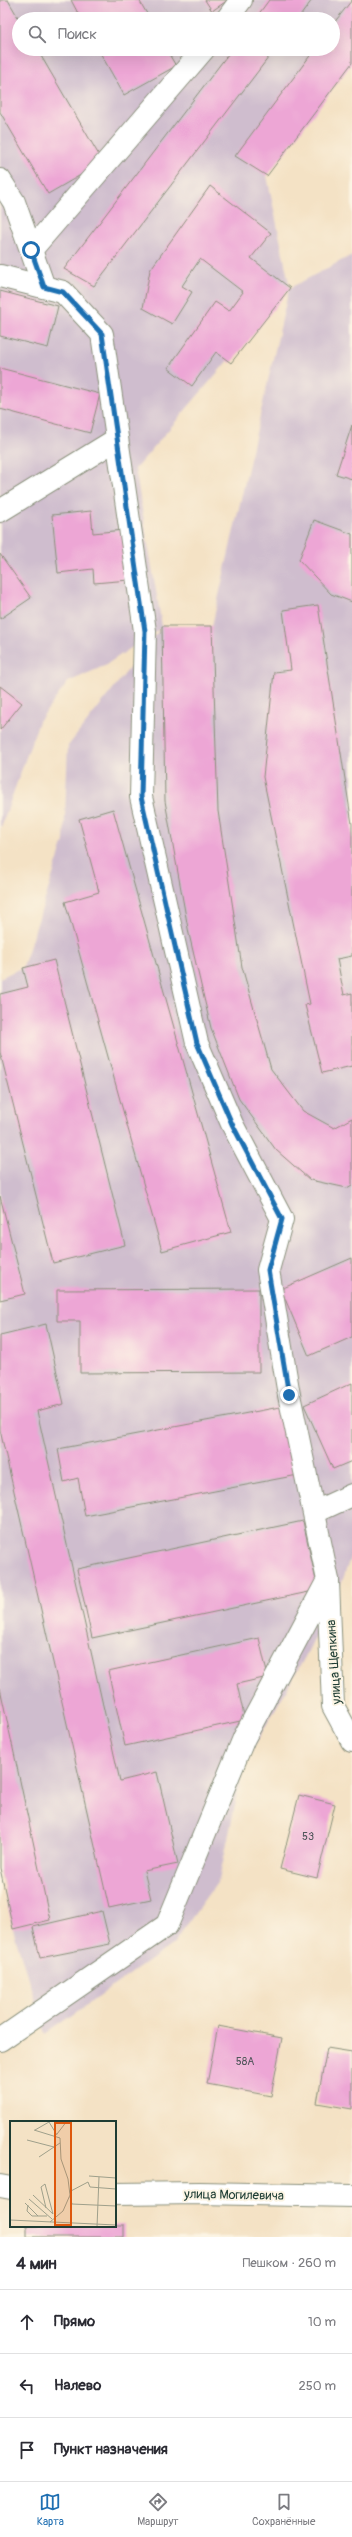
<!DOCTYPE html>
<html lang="ru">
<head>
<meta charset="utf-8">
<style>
	body { margin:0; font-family:Pangolin,sans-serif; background:#f2f2f3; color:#2b2b33 }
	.stop { position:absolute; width:12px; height:12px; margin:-9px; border:3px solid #1f6fb2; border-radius:50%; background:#fff }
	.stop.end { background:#1f6fb2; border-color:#fff; box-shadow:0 1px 4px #0008 }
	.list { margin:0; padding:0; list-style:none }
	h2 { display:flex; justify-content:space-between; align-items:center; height:52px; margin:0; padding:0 16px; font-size:17px }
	h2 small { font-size:13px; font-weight:400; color:#7c7c81 }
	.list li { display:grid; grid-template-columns:26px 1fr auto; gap:12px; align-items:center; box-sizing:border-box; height:64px; padding:0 16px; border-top:1px solid #e1e1e2 }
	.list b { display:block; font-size:15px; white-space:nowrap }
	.list em { font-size:13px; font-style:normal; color:#7c7c81 }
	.icon { flex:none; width:22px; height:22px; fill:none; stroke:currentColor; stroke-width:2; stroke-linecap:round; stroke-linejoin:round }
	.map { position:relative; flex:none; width:352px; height:2237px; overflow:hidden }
	.search { position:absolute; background:#fff; box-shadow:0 4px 16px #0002; left:12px; right:12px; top:12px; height:44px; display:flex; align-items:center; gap:10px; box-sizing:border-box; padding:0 14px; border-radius:22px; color:#7c7c81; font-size:15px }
	.sheet { height:244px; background:#fff }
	nav { display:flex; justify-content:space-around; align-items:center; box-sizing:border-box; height:56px; border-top:1px solid #e1e1e2; background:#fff; font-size:11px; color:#7c7c81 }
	nav a { display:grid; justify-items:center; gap:2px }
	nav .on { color:#1f6fb2 }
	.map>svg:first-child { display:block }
</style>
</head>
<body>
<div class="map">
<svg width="352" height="2237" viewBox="0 0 352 2237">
	<rect width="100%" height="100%" fill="#fcf5e5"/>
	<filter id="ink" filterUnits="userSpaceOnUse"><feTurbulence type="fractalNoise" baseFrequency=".025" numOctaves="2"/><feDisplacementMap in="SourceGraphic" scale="8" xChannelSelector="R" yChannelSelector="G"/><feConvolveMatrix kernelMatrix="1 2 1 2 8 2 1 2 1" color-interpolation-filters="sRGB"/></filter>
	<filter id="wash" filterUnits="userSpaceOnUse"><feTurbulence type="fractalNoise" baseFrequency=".012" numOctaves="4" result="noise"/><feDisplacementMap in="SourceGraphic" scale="16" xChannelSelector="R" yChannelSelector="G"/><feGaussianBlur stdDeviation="0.9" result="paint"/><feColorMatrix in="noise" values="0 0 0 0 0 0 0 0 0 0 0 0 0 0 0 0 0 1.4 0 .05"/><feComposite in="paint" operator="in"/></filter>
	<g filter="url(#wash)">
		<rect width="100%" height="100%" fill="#f4e2c5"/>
		<path fill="#cfbdce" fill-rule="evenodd" d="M 0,0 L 352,0 L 352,63 L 267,176 L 290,288 L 352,255 L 352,1552 L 342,1582 L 305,1657 L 244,1764 L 219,1880 L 173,1944 L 45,2034 L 13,1929 L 0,1868 L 0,978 L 23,967 L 64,841 L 68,746 L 161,628 L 104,666 L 68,682 L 39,721 L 0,830 ZM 19,19 L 333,19 L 333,49 L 19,49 ZM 289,289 L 212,626 L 162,626 L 135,469 Z"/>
		<g id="blocks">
			<g fill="#eda6d5">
				<path d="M 0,0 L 8,0 L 19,19 L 19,49 L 37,49 L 103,162 L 48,194 L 0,112 Z"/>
				<path d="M 71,0 L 139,0 L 150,19 L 81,19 Z"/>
				<path d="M 205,0 L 228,0 L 212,11 Z"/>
				<path d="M 269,0 L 312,0 L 298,19 L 255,19 Z"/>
				<path d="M 352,0 L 352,63 L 267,176 L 235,156 L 315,49 L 333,49 L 333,24 Z"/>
				<path d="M 98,49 L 166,49 L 176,66 L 124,95 Z"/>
				<path d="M 232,49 L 275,49 L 94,286 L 64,269 Z"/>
				<path d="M 210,186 L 271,233 L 251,258 L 290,288 L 231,363 L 216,352 L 192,386 L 168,368 L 215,302 L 229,311 L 243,292 L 200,259 L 182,286 L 192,292 L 172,324 L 143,308 L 150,270 Z"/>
				<path d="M 0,291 L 58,306 L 48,348 L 0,336 Z"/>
				<path d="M 0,368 L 100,394 L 90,433 L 0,409 Z"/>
				<path d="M 352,425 L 352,479 L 336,474 Z"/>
				<path d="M 91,511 L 93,533 L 124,530 L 129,580 L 94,583 L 93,569 L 58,573 L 52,515 Z"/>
				<path d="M 314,520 L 352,534 L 352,602 L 331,594 L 299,560 Z"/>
				<path d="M 0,554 L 31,598 L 0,619 Z"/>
				<path d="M 318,605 L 352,824 L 352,956 L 337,959 L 344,995 L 352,993 L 352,1066 L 322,1073 L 305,1005 L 310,1004 L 263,777 L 274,672 L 291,670 L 283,610 Z"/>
				<path d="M 162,626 L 212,626 L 218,811 L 242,967 L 271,1069 L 303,1111 L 334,1128 L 352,1118 L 352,1185 L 347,1188 L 310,1180 L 276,1150 L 239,1099 L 211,1028 L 189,934 L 165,801 Z"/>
				<path d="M 0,686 L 22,703 L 0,730 Z"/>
				<path d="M 113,809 L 231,1232 L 162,1251 L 65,902 L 99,892 L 79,819 Z"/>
				<path d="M 54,960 L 125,1245 L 53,1263 L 0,1052 L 0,994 L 28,987 L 23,968 Z"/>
				<path d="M 0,1196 L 25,1294 L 0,1300 Z"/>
				<path d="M 352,1258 L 352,1337 L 309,1356 L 281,1289 Z"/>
				<path d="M 259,1289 L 259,1372 L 80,1373 L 80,1321 L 57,1321 L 57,1290 Z"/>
				<path d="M 46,1324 L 64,1404 L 37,1411 L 120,1781 L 157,1772 L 178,1864 L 144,1871 L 151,1899 L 109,1908 L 0,1430 L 0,1335 Z"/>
				<path d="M 352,1383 L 352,1461 L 333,1469 L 304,1405 Z"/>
				<path d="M 285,1406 L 298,1475 L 85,1516 L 78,1478 L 64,1482 L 58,1449 Z"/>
				<path d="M 303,1521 L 318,1590 L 92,1638 L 77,1569 Z"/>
				<path d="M 259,1638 L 268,1677 L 237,1684 L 245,1720 L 125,1746 L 108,1671 Z"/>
				<path d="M 0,1688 L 50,1920 L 13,1929 L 0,1868 Z"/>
				<path d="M 299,1795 L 335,1804 L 317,1878 L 280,1869 Z"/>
				<path d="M 102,1911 L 110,1944 L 40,1958 L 33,1927 Z"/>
				<path d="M 218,2026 L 282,2038 L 271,2096 L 207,2084 Z"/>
				<path d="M 327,2048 L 352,2052 L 352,2109 L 317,2103 Z"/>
				<path d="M 115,2225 L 124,2225 L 124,2237 L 27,2237 L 27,2226 Z"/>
			</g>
		</g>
	</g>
	<g filter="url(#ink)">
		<use href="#blocks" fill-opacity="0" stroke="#8a907c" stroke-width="1"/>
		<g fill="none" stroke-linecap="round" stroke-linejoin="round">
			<defs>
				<g id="minor">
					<path d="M 227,19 L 241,0"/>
					<path d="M 0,180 L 14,202 L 44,287"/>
					<path d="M 31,250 L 204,49"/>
					<path d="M 0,276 L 63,292 L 102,334 L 145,631 L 141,797 L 197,1043 L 232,1124 L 282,1219 L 268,1270 L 289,1395 L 328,1580 L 244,1738 L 167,1925 L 0,2040"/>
					<path d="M 0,511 L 117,439"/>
					<path d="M 315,1512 L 352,1495"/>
					<path d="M 328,1581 L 333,1706 L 352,1741"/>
					<path d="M 0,2186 L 11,2188"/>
					<path d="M 115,2194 L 200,2193 L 352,2196"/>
				</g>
			</defs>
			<use href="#minor" stroke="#8a907c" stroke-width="24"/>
			<use href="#minor" stroke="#fff" stroke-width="22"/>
		</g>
	</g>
	<g fill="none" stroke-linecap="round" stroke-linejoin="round" filter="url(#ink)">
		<path stroke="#1f6fb2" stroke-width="5" d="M 31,250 L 44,287 L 63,292 L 102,334 L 145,631 L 141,797 L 197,1043 L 232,1124 L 282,1219 L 268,1270 L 289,1395"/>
	</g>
	<g text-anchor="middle" stroke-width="4" stroke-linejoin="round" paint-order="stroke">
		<g font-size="11" fill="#52575c">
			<text x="308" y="1840">53</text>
			<text x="245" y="2065">58А</text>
		</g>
		<g font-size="13" fill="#1f3d34" stroke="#fcf5e5">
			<text transform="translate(333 1662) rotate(-94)" y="5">улица Щепкина</text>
			<text transform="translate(234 2194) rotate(1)" y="5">улица Могилевича</text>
		</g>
	</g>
	<g transform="translate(10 2121)">
		<rect width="106" height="106" fill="#f4e2c5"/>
		<path fill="none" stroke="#9fa08b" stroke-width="1" d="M 24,9 L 50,17 L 51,38 L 58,58 L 60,74 L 53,90 L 40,101M 25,9 L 39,1 L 47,14M 47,13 L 57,0M 17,19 L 44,26M 29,36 L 50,22M 79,55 L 106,57M 59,71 L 78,61 L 80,66 L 106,68M 23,74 L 43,93M 60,76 L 62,83 L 106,85M 19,78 L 42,98M 15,82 L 28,95M 18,84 L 17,90 L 22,95 L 37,95M 36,87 L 31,66 L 35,63 L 43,93M 0,99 L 106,104M 87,106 L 89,56"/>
		<path fill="#de580e" fill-opacity="0.15" stroke="#de580e" stroke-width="2" d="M 45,2 L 61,2 L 61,104 L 45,104 Z"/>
		<rect width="106" height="106" fill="none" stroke="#1f3d34" stroke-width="2"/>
	</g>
</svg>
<div class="stop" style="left:31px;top:250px"></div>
<div class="stop end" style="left:289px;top:1395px"></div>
<div class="search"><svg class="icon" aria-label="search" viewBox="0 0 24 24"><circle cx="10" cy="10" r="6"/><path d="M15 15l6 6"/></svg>Поиск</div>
</div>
<section class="sheet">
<h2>4 мин<small>Пешком · 260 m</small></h2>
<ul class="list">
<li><svg class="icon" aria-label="ahead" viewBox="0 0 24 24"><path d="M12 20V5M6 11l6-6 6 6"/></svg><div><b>Прямо</b></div><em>10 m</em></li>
<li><svg class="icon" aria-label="left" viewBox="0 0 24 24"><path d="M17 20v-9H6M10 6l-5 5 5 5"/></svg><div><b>Налево</b></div><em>250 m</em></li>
<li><svg class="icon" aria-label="arrive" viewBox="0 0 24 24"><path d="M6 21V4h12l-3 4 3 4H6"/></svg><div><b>Пункт назначения</b></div></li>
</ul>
</section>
<nav>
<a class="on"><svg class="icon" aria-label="map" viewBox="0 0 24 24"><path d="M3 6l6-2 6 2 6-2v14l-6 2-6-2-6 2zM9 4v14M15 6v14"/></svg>Карта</a>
<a><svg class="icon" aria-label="directions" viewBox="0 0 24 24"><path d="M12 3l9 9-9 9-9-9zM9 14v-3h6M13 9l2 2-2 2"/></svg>Маршрут</a>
<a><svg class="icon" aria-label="saved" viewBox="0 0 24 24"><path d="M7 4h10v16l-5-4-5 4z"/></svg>Сохранённые</a>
</nav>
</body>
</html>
